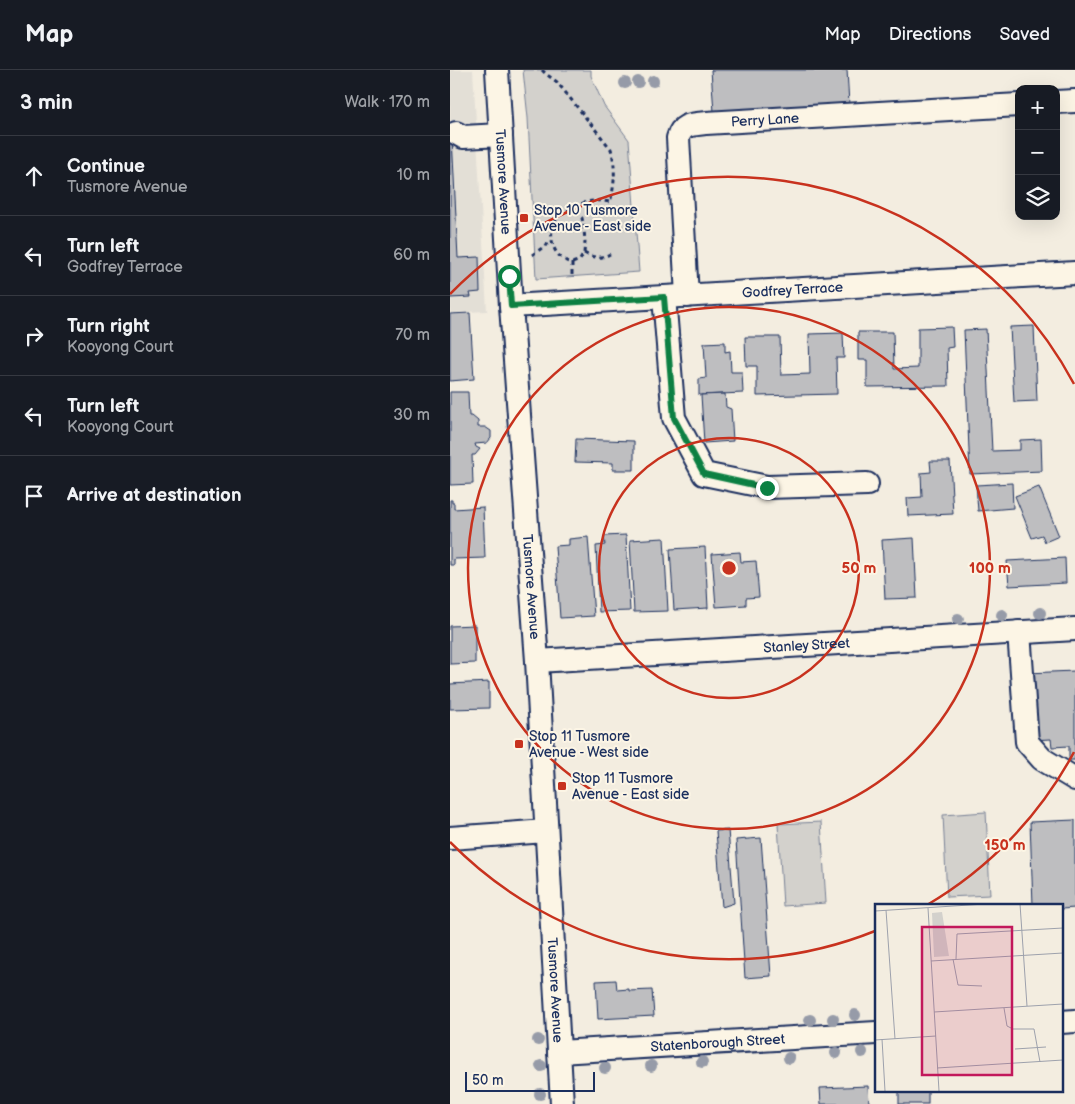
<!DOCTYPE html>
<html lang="en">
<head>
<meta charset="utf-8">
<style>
	body { margin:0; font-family:"Balsamiq Sans",sans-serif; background:#242831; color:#f1f3f6 }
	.controls { position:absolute; right:15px; top:15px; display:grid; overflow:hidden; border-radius:10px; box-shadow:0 5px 20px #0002 }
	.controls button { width:45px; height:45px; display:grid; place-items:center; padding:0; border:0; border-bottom:1px solid #363941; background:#171b24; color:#f1f3f6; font:25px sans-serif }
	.scale { position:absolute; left:15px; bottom:12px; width:130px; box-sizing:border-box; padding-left:5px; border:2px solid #1b2f5e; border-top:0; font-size:14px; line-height:18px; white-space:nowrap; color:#1b2f5e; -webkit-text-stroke:4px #fcf5e5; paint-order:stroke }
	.stop { position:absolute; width:15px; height:15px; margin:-11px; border:4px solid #0b8043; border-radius:50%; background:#fff }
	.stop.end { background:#0b8043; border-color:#fff; box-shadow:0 1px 5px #0008 }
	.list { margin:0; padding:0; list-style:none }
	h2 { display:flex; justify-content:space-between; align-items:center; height:65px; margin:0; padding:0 20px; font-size:21px }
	h2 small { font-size:16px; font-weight:400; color:#9ea1a6 }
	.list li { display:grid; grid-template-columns:32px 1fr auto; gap:15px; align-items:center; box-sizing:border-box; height:80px; padding:0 20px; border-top:1px solid #363941 }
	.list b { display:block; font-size:19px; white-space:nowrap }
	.list p { margin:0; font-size:16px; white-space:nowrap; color:#9ea1a6 }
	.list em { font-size:16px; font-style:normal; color:#9ea1a6 }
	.icon { flex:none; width:28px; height:28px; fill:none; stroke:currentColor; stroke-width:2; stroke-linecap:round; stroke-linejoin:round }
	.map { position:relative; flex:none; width:625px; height:1034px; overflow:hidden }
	header { display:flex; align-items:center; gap:30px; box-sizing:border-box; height:70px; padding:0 25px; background:#171b24; border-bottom:1px solid #363941 }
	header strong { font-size:24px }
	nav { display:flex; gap:28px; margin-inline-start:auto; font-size:18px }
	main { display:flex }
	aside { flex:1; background:#171b24 }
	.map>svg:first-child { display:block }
</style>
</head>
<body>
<header>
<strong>Map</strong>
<nav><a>Map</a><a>Directions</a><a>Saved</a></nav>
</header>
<main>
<aside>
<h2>3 min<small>Walk · 170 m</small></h2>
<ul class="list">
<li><svg class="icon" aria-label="ahead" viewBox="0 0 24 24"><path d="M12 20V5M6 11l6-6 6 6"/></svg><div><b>Continue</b><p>Tusmore Avenue</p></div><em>10 m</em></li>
<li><svg class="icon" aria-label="left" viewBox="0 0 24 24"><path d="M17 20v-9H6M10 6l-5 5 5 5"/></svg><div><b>Turn left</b><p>Godfrey Terrace</p></div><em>60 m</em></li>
<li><svg class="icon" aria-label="right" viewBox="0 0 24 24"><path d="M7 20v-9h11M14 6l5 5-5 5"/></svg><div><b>Turn right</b><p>Kooyong Court</p></div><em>70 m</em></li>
<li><svg class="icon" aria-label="left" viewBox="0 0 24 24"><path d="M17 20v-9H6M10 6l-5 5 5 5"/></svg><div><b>Turn left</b><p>Kooyong Court</p></div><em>30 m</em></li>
<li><svg class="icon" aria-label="arrive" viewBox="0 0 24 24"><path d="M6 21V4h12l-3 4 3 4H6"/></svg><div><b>Arrive at destination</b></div></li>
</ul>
</aside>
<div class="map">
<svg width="625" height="1034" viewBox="0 0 625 1034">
	<rect width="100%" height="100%" fill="#f3ede0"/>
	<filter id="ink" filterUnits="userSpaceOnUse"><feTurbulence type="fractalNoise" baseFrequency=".02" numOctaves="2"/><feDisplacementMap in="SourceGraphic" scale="10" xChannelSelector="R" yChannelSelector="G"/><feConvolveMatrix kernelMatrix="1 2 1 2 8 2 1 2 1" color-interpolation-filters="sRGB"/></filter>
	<g filter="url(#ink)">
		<path fill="#e3dfd6" d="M 0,0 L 23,0 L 37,241 L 0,243 Z"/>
		<g fill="#d3d1cc" stroke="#778095">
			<path d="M 73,0 L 141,0 L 141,6 L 154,36 L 179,70 L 189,202 L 86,209 L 78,48 Z"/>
			<path d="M 536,742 L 540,825 L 497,827 L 493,745 Z"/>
			<path d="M 371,752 L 376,833 L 333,836 L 328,754 Z"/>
		</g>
		<g fill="#bebec0" stroke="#1b2f5e">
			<path d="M 261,0 L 397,0 L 399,34 L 264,42 Z"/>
			<path d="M 0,66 L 2,66 L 8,188 L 29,187 L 30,222 L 20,223 L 21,227 L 0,228 Z"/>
			<path d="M 20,243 L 24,309 L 0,311 L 0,244 Z"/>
			<path d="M 584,256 L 587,331 L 564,332 L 560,257 Z"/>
			<path d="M 502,257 L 503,277 L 497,278 L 498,316 L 417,317 L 417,290 L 408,290 L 408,262 L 443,262 L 444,299 L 468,298 L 468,258 Z"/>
			<path d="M 536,259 L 542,381 L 570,380 L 570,370 L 591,369 L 592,401 L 520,404 L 514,260 Z"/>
			<path d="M 393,263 L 394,288 L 386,288 L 387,324 L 307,326 L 307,296 L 296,296 L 295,267 L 330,267 L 331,305 L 360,304 L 359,264 Z"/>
			<path d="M 275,272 L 275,282 L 280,281 L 281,302 L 292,302 L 293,323 L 249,325 L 249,309 L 256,308 L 254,273 Z"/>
			<path d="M 0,322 L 18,322 L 19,346 L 22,346 L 28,351 L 28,357 L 35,357 L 41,361 L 41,368 L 37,373 L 25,374 L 26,377 L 30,379 L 25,385 L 22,385 L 23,414 L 0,415 Z"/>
			<path d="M 275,324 L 276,337 L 281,339 L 283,371 L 254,373 L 251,325 Z"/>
			<path d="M 126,369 L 184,371 L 184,400 L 163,400 L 163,393 L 125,392 Z"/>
			<path d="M 480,391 L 500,391 L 503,444 L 458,446 L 457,428 L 472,427 L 471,403 L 481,402 Z"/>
			<path d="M 562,413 L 563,438 L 528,441 L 526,415 Z"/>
			<path d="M 589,417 L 609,466 L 595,472 L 592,465 L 582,468 L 565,426 Z"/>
			<path d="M 0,430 L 2,430 L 2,433 L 4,433 L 4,439 L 33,437 L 35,488 L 4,489 L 4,495 L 0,495 Z"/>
			<path d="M 176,465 L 180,541 L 149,542 L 146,476 L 155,475 L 154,466 Z"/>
			<path d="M 138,467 L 144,546 L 110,548 L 105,476 L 119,475 L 119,469 Z"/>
			<path d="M 214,468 L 218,541 L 184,542 L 180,470 Z"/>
			<path d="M 464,468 L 467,528 L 435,529 L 432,470 Z"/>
			<path d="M 255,477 L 258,538 L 224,540 L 220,479 Z"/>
			<path d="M 290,482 L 291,492 L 306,491 L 309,527 L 296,528 L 296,535 L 266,537 L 262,484 Z"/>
			<path d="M 615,488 L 616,513 L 559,516 L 557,491 Z"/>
			<path d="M 25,555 L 25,593 L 0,594 L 0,556 Z"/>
			<path d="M 625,601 L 625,690 L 619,690 L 619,676 L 602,677 L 601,669 L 580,670 L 577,603 Z"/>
			<path d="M 39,612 L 39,638 L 0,639 L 0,614 Z"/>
			<path d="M 625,750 L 625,838 L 611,839 L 611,835 L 583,835 L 580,752 Z"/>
			<path d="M 278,760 L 284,833 L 272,837 L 266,761 Z"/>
			<path d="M 311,768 L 321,906 L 295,908 L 286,770 Z"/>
			<path d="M 166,910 L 167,920 L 179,919 L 179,921 L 202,920 L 204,946 L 148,949 L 146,911 Z"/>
			<path d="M 418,1016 L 419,1034 L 371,1034 L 370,1018 Z"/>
			<rect x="449" y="1020" width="29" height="14"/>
		</g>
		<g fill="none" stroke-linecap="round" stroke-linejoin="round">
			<defs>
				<g id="minor">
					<path id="s1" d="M 47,0 L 61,236 L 87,591 L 112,1034"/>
					<path d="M 606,32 L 625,31"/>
					<path d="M 6,63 L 13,67 L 51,65"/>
					<path id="s2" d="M 237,226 L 228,68 C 232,53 243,55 256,53 L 569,35"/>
					<path d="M 214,227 L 224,348 L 254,404 L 317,417 L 417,414"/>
					<path id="s3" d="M 61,236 L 625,203"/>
					<path d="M 569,562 L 577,672 L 592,689 L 625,709"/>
					<path id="s4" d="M 87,591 L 625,559"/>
					<path d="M 0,768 L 96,761"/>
					<path d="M 611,952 L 625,951"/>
					<path id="s5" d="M 109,982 L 426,963"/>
				</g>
			</defs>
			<use href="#minor" stroke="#1b2f5e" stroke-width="26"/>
			<g stroke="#1b2f5e" stroke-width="3" stroke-dasharray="4 4" stroke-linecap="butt">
				<path d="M 92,0 L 96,4 L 107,12 L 161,79 C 166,97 165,115 160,132 C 143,129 134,131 119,140 C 116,141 111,143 109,146 C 97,157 100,183 115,190 C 117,192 120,192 122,193 L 122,209"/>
				<path d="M 118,141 L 125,141 L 132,148 L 134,159 L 135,172 L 134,183 L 130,190 L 122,193"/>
				<path d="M 134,183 C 143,188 151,189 160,184"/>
				<path d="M 82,185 L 102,171"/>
			</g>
			<use href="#minor" stroke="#fcf5e5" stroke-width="22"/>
		</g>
		<g fill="#969ba8">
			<circle cx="203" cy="11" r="6"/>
			<circle cx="188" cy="12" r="6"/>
			<circle cx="175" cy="13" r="6"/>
			<circle cx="590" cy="543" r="6"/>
			<circle cx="552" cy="545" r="6"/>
			<circle cx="508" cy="549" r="6"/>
			<circle cx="405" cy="945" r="6"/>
			<circle cx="383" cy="949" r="6"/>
			<circle cx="360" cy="950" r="6"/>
			<circle cx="88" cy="970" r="6"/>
			<circle cx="412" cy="982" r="6"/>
			<circle cx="386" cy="983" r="6"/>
			<circle cx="339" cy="988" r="6"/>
			<circle cx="252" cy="992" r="6"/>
			<circle cx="91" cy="996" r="6"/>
			<circle cx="201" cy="996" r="6"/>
			<circle cx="155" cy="998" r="6"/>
			<circle cx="90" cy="1024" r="6"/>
		</g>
	</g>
	<g fill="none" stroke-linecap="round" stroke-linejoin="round" filter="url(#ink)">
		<path stroke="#0b8043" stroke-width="6" d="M 59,206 L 61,236 L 214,227 L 224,348 L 254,404 L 317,418"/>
	</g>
	<g fill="none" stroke="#c8321e" stroke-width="2.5">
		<circle cx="279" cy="498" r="130"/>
		<circle cx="279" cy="498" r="261"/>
		<path d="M624 682A391 391 0 0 1 477 835M425 861A391 391 0 0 1 0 772M0 224A391 391 0 0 1 624 314"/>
	</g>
	<g fill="#c8321e" stroke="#fcf5e5" stroke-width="2">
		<rect x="69" y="143" width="10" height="10" rx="2.5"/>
		<rect x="64" y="669" width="10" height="10" rx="2.5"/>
		<rect x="107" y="711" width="10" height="10" rx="2.5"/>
	</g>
	<g text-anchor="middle" stroke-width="4" stroke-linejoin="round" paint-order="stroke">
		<g font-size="14" fill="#1b2f5e" stroke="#fcf5e5">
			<text dy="5" stroke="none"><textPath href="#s2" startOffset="252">Perry Lane</textPath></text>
			<text dy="5" stroke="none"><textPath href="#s1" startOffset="112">Tusmore Avenue</textPath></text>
			<text dy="5" stroke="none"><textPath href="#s3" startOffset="282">Godfrey Terrace</textPath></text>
			<text dy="5" stroke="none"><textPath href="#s1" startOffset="518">Tusmore Avenue</textPath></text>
			<text dy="5" stroke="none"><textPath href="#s4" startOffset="270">Stanley Street</textPath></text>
			<text dy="5" stroke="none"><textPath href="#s1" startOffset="922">Tusmore Avenue</textPath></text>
			<text dy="5" stroke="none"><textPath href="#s5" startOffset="159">Statenborough Street</textPath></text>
		</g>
		<g font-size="14" fill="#1b2f5e" stroke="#fcf5e5" text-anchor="start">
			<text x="84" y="145">Stop 10 Tusmore<tspan x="84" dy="16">Avenue - East side</tspan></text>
			<text x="79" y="671">Stop 11 Tusmore<tspan x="79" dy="16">Avenue - West side</tspan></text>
			<text x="122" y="713">Stop 11 Tusmore<tspan x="122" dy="16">Avenue - East side</tspan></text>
		</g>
	</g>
	<g transform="translate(425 834)">
		<rect width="188" height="188" fill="#f3ede0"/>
		<path d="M 67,8 L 74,52 L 59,53 L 57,9 Z" fill="#d3d1cc"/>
		<path fill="none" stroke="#9da1ac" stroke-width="1" d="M 145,0 L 152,102M 53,4 L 64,187M 11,6 L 20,135M 0,7 L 110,0M 78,55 L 83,81 L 107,82M 81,55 L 82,30 L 188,24M 56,57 L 188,49M 129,104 L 132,122 L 138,125 L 159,125 L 165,158M 59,108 L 188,100M 7,135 L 10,187M 0,136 L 61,132M 140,145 L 171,143M 62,164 L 188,156"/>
		<path fill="#c2185b" fill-opacity="0.15" stroke="#c2185b" stroke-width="2.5" d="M 47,23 L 137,23 L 137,171 L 47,171 Z"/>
		<rect width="188" height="188" fill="none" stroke="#1b2f5e" stroke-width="2.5"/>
	</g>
	<circle cx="279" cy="498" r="8" fill="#c8321e" stroke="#fcf5e5" stroke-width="2.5"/>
	<g font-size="15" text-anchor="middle" font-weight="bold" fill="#c8321e" stroke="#fcf5e5" stroke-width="4" stroke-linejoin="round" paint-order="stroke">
		<text x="409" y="503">50 m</text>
		<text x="540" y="503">100 m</text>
		<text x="555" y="780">150 m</text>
	</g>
</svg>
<div class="controls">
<button>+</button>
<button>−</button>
<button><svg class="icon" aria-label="layers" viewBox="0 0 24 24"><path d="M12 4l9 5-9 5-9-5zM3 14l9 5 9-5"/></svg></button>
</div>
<div class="scale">50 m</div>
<div class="stop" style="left:59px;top:206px"></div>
<div class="stop end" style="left:317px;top:418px"></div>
</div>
</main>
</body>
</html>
